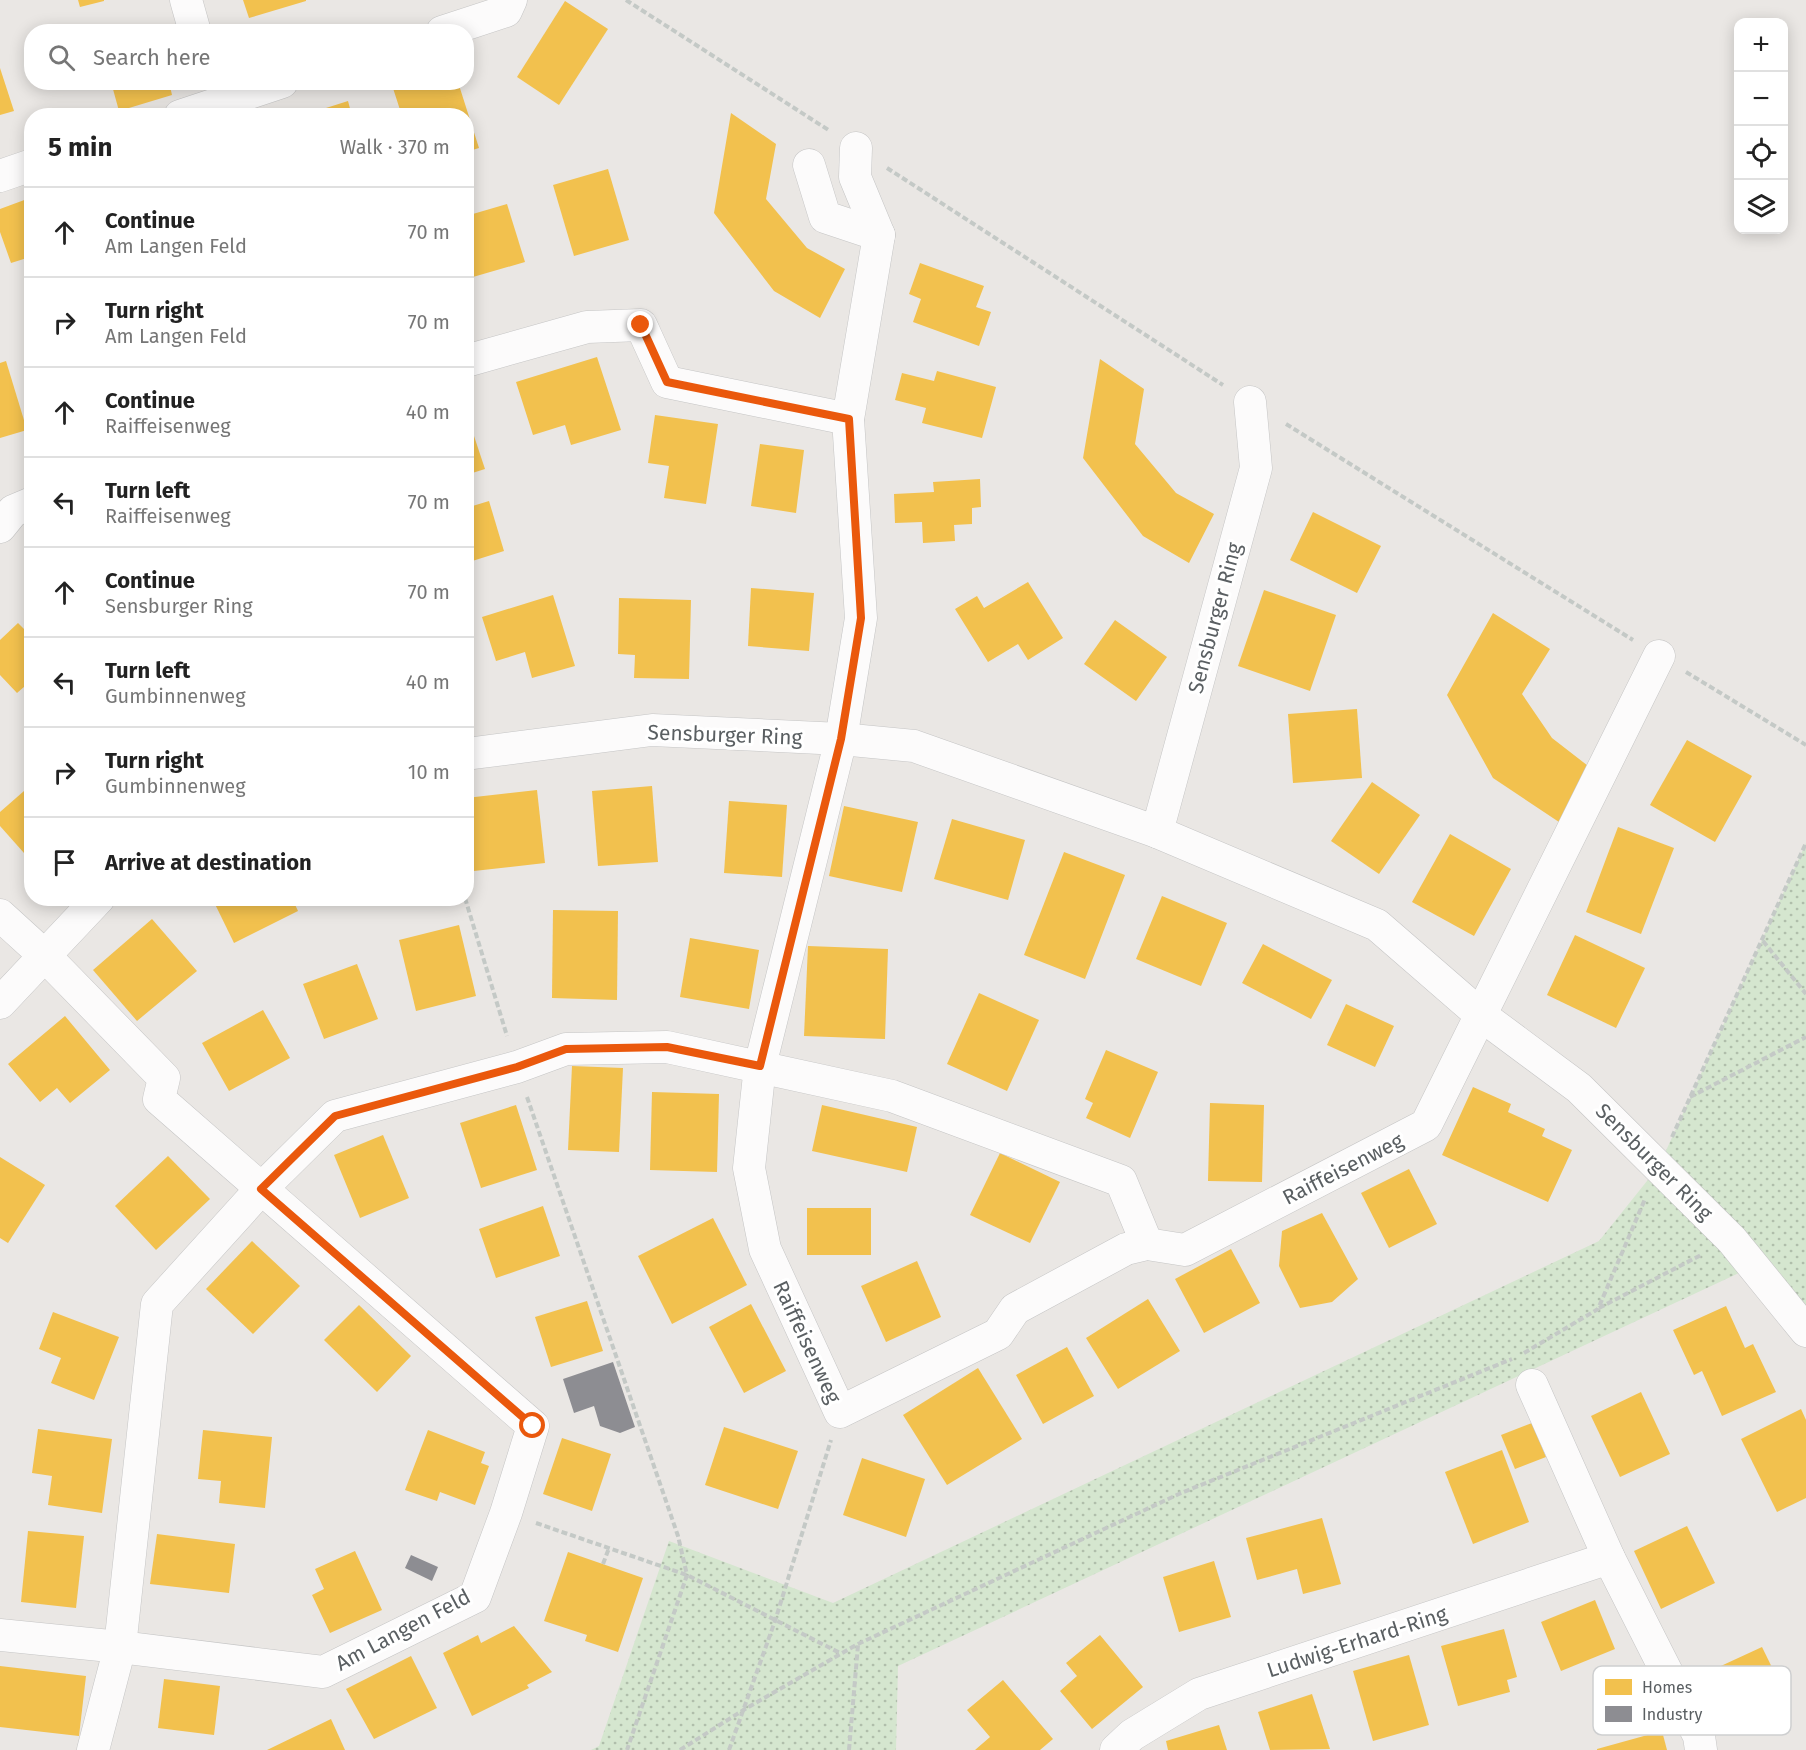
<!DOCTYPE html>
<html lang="en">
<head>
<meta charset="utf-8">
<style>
	body { margin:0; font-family:"Fira Sans",sans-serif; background:#f2f2f2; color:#222 }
	.controls { position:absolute; right:18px; top:18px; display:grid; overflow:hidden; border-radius:12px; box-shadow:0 3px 15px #0003 }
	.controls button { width:54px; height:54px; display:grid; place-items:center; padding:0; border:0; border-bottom:2px solid #e0e0e0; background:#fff; color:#222; font:30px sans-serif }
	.stop { position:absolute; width:18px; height:18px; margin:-14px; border:4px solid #ea580c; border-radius:50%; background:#fff }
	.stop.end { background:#ea580c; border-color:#fff; box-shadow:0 2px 6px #0008 }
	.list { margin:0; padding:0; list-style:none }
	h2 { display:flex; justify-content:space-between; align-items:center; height:78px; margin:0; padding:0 24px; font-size:26px }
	h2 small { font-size:20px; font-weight:400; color:#767676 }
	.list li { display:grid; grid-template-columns:39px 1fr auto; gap:18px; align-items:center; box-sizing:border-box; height:90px; padding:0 24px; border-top:2px solid #e0e0e0 }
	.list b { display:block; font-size:22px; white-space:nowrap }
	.list p { margin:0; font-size:20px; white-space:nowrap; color:#767676 }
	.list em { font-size:20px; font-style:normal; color:#767676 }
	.icon { flex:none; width:33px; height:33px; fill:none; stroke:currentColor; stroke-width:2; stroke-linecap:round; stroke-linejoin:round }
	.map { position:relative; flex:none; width:1806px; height:1750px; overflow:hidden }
	.search { position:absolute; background:#fff; box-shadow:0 3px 15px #0003; left:24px; top:24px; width:450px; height:66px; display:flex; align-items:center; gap:15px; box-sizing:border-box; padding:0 21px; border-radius:24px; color:#767676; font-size:22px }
	.panel { position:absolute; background:#fff; box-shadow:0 3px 15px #0003; left:24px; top:108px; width:450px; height:798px; border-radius:24px }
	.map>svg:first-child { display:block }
</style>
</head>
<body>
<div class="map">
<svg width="1806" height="1750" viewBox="0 0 1806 1750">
	<defs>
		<pattern id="green-dots" width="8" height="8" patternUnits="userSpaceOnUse" patternTransform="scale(1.5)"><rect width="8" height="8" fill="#d5e6cf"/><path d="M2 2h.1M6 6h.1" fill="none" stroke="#b0beab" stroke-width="1.8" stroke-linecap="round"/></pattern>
	</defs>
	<rect width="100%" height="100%" fill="#eae7e4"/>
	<path fill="url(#green-dots)" d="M 1806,843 L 1806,1312 L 1754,1266 L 898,1666 L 896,1750 L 591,1750 L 599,1746 L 669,1541 L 833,1603 L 1599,1241 L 1659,1166 Z"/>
	<g fill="#f2c14e">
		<path d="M 78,0 L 104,0 L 104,1 L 80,7 Z"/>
		<path d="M 243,0 L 306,0 L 306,1 L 249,18 Z"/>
		<path d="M 565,1 L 608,29 L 559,105 L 517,77 Z"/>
		<path d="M 0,68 L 14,111 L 0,115 Z"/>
		<path d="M 111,82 L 169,82 L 172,95 L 119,111 Z"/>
		<path d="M 391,82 L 458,82 L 479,148 L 466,152 L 466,116 L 402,116 Z"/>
		<path d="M 348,101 L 352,116 L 304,116 L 304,115 Z"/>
		<path d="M 731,113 L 776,144 L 766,199 L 807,248 L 845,269 L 820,318 L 774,291 L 714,213 Z"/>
		<path d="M 608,169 L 629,240 L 574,256 L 553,185 Z"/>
		<path d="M 27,199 L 32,209 L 31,271 L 27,258 L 11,263 L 0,232 L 0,209 Z"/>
		<path d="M 507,204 L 525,262 L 466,279 L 466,216 Z"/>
		<path d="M 920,263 L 984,286 L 976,307 L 991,312 L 979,346 L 913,322 L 921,299 L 909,294 Z"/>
		<path d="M 597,357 L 621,430 L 571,445 L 565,425 L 533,435 L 516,382 Z"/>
		<path d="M 1100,359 L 1144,389 L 1135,444 L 1176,493 L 1214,514 L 1189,563 L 1143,536 L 1083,458 Z"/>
		<path d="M 6,361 L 27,430 L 0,438 L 0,363 Z"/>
		<path d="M 937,371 L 996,387 L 982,438 L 922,423 L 926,408 L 895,400 L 902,373 L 934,381 Z"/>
		<path d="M 466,412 L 485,469 L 466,475 Z"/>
		<path d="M 655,415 L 718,424 L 706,504 L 664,498 L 669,466 L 648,463 Z"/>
		<path d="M 760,444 L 804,450 L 796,513 L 751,506 Z"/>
		<path d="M 980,479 L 981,507 L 972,508 L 972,524 L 954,525 L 955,541 L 923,543 L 922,522 L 895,523 L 894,494 L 934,492 L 933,482 Z"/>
		<path d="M 489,501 L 504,551 L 466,563 L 466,508 Z"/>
		<path d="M 1313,512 L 1381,546 L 1357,593 L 1290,560 Z"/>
		<path d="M 1028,582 L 1063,638 L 1028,660 L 1018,644 L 988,662 L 955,609 L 977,596 L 984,608 Z"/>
		<path d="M 751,588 L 814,593 L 809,651 L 748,646 Z"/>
		<path d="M 1264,590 L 1336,615 L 1310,691 L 1238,666 Z"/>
		<path d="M 553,595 L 575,666 L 532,678 L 525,652 L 496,661 L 482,617 Z"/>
		<path d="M 619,598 L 691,600 L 689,679 L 634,678 L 635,655 L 618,654 Z"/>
		<path d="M 1493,613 L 1550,649 L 1522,694 L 1552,738 L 1592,769 L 1565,826 L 1493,778 L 1447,695 Z"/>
		<path d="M 1115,620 L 1167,657 L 1136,701 L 1084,664 Z"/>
		<path d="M 18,623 L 32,637 L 32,680 L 17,693 L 0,675 L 0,640 Z"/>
		<path d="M 1357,709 L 1362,778 L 1293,783 L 1288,714 Z"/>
		<path d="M 1687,740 L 1752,776 L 1715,842 L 1650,805 Z"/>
		<path d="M 1372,782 L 1420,815 L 1379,874 L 1331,841 Z"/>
		<path d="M 32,784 L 32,862 L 0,826 L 0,812 Z"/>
		<path d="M 652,786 L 658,862 L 598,866 L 592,791 Z"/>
		<path d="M 537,790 L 545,863 L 474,871 L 466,798 Z"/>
		<path d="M 729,801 L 787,805 L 782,877 L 724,873 Z"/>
		<path d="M 844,806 L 918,822 L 902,892 L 829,876 Z"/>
		<path d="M 952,819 L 1025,840 L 1008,900 L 934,879 Z"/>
		<path d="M 1618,827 L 1674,848 L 1641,934 L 1586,912 Z"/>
		<path d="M 1450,834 L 1511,869 L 1474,936 L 1412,902 Z"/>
		<path d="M 1064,852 L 1125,875 L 1085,979 L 1024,955 Z"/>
		<path d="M 1162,896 L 1227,923 L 1201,986 L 1136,959 Z"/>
		<path d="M 212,898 L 292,898 L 298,911 L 234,943 Z"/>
		<path d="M 553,910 L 618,911 L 617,1000 L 552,998 Z"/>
		<path d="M 152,919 L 197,971 L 137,1021 L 93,970 Z"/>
		<path d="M 459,925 L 476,996 L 416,1011 L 399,940 Z"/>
		<path d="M 1575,935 L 1645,968 L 1616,1028 L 1547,995 Z"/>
		<path d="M 690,938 L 759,950 L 749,1009 L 680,997 Z"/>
		<path d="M 1263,944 L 1332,980 L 1311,1019 L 1242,983 Z"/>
		<path d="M 808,946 L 888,949 L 885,1039 L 804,1036 Z"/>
		<path d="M 357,964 L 378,1019 L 324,1039 L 303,984 Z"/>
		<path d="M 979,993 L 1039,1020 L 1007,1091 L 947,1064 Z"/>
		<path d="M 1346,1004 L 1394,1026 L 1375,1067 L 1327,1045 Z"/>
		<path d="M 263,1010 L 290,1058 L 229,1091 L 202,1043 Z"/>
		<path d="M 65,1016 L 110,1070 L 70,1103 L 57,1088 L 40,1102 L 8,1064 Z"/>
		<path d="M 1106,1050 L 1158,1072 L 1130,1138 L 1086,1118 L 1093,1103 L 1085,1099 Z"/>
		<path d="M 572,1066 L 623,1068 L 619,1152 L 568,1150 Z"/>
		<path d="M 1473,1087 L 1511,1104 L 1508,1112 L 1545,1129 L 1542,1136 L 1572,1150 L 1548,1202 L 1442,1155 Z"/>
		<path d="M 652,1092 L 719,1094 L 717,1172 L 650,1170 Z"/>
		<path d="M 1210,1103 L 1264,1105 L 1262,1182 L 1208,1181 Z"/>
		<path d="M 516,1105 L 537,1170 L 481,1188 L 460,1123 Z"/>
		<path d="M 822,1105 L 917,1127 L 907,1172 L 812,1151 Z"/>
		<path d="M 383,1135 L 409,1198 L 360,1218 L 334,1155 Z"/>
		<path d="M 1000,1153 L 1060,1182 L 1030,1243 L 970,1215 Z"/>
		<path d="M 168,1156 L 210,1199 L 156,1250 L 115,1206 Z"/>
		<path d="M 0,1157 L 45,1185 L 8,1243 L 0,1238 Z"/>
		<path d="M 1409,1169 L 1437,1224 L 1389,1248 L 1361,1193 Z"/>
		<path d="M 543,1206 L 560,1256 L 496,1278 L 479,1229 Z"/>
		<rect x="807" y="1208" width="64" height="47"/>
		<path d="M 1322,1213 L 1358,1279 L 1332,1302 L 1300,1308 L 1279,1266 L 1282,1231 Z"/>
		<path d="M 713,1218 L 747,1285 L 672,1324 L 638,1256 Z"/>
		<path d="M 252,1241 L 300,1286 L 253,1334 L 206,1289 Z"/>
		<path d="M 1231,1249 L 1260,1303 L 1204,1333 L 1175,1279 Z"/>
		<path d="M 917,1261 L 941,1317 L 886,1342 L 861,1286 Z"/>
		<path d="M 1148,1299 L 1180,1351 L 1118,1389 L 1086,1338 Z"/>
		<path d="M 587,1301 L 603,1351 L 551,1367 L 535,1317 Z"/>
		<path d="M 751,1304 L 786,1371 L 744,1393 L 709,1327 Z"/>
		<path d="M 359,1305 L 411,1356 L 377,1392 L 324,1340 Z"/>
		<path d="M 1726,1306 L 1745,1348 L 1753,1344 L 1776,1392 L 1722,1416 L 1702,1371 L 1694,1375 L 1673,1330 Z"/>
		<path d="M 53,1312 L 119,1337 L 94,1400 L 51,1383 L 61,1358 L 39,1349 Z"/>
		<path d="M 1067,1347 L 1094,1396 L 1043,1424 L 1016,1375 Z"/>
		<path d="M 978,1368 L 1022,1439 L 947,1485 L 903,1415 Z"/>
		<path d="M 1641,1392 L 1670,1454 L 1620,1477 L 1591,1416 Z"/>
		<path d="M 1801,1409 L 1806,1420 L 1806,1498 L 1777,1512 L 1741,1439 Z"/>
		<path d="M 1532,1423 L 1546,1457 L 1515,1469 L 1501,1435 Z"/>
		<path d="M 724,1427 L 798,1451 L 778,1509 L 705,1485 Z"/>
		<path d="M 38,1429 L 112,1439 L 102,1513 L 48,1505 L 52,1476 L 32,1473 Z"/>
		<path d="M 203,1430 L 272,1437 L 265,1508 L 219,1503 L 221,1481 L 198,1479 Z"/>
		<path d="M 428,1430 L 485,1452 L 481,1463 L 489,1466 L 475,1505 L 440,1492 L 437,1501 L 405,1490 Z"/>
		<path d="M 562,1438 L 611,1454 L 592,1511 L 543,1494 Z"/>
		<path d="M 1502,1450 L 1529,1522 L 1473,1544 L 1445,1472 Z"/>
		<path d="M 862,1458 L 925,1479 L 906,1537 L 843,1515 Z"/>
		<path d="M 1322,1518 L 1341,1584 L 1303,1594 L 1297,1569 L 1257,1580 L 1246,1538 Z"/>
		<path d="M 1687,1526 L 1715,1583 L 1661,1609 L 1634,1551 Z"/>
		<path d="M 28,1531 L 84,1536 L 76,1608 L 21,1602 Z"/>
		<path d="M 157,1534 L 235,1544 L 229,1593 L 150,1584 Z"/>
		<path d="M 355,1551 L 382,1610 L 330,1633 L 312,1595 L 324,1589 L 315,1569 Z"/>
		<path d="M 568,1552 L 643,1578 L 618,1652 L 585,1641 L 587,1635 L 544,1621 Z"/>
		<path d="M 1214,1561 L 1231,1617 L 1179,1632 L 1163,1577 Z"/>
		<path d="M 1595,1600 L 1615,1649 L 1561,1671 L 1541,1622 Z"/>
		<path d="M 514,1626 L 552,1672 L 527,1685 L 529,1688 L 472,1716 L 443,1653 L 478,1635 L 481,1643 Z"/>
		<path d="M 1504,1629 L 1517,1677 L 1507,1680 L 1510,1692 L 1458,1706 L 1441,1646 Z"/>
		<path d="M 1100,1635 L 1143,1687 L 1092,1729 L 1060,1691 L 1077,1676 L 1066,1663 Z"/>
		<path d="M 1762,1647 L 1787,1698 L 1721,1729 L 1697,1677 Z"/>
		<path d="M 1409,1655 L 1429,1725 L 1373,1741 L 1353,1671 Z"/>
		<path d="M 411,1656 L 437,1708 L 374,1739 L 346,1689 Z"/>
		<path d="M 0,1666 L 86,1676 L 79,1736 L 0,1727 Z"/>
		<path d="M 164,1679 L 220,1686 L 214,1735 L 158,1728 Z"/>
		<path d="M 1003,1680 L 1053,1739 L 1040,1750 L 975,1750 L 990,1737 L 967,1710 Z"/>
		<path d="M 1312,1694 L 1330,1749 L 1270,1750 L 1258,1712 Z"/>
		<path d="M 331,1719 L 345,1750 L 267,1750 Z"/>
		<path d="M 1219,1725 L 1227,1750 L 1168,1750 L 1166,1741 Z"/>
		<path d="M 1662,1731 L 1667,1750 L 1597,1750 L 1597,1749 Z"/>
	</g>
	<g fill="#8d8d92">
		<path d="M 613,1362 L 635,1427 L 620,1433 L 600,1426 L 594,1406 L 574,1413 L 563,1379 Z"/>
		<path d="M 411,1555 L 438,1567 L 432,1581 L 405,1568 Z"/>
	</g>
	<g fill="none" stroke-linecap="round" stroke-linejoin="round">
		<defs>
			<g id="minor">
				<path d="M 186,0 L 195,32"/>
				<path d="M 442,32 L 506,11 L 511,0"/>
				<path d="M 180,116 L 282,82"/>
				<path d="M 856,148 L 855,177 L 879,235 L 848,419 L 861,618 L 841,739 L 760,1066 L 749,1168 L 765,1249 L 840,1412 L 998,1334 L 1015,1309 L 1126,1249 L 1147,1244 L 1185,1250 L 1426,1125 L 1659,656"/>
				<path d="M 809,165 L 825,217 L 879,235"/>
				<path d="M 0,176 L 32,165"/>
				<path d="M 466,361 L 587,327 L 641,325 L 667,382 L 848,419"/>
				<path d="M 0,527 L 13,511 L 32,503"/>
				<path d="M 466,754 L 652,730 L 841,739 L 914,746 L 1157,832 L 1377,925 L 1482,1016 L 1579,1088 L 1732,1240 L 1806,1331"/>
				<path d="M 1157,832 L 1256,468 L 1250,402"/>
				<path d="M 0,915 L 45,956 L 164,1078 L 159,1099 L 533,1426 L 506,1513 L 475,1597 L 323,1672 L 120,1647 L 0,1635"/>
				<path d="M 0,1003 L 99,898"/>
				<path d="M 1532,1385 L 1609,1558 L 1699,1736 L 1701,1750"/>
				<path d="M 93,1750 L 120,1647 L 157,1304 L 261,1189 L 335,1116 L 517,1067 L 566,1049 L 667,1047 L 892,1096 L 1121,1181 L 1147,1244"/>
				<path d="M 1116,1750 L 1132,1735 L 1199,1694 L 1609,1558"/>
			</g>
		</defs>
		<use href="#minor" stroke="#c5c5c5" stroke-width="33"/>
		<g stroke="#c4c9c6" stroke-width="4" stroke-dasharray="6 3" stroke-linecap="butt">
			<path d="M 626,0 L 830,131"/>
			<path d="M 887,168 L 1223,385"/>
			<path d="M 1286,424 L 1633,640"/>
			<path d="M 1686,672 L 1806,745"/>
			<path d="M 465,898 L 507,1036"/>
			<path d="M 1763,941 L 1806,994"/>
			<path d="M 527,1097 L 678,1536 L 687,1575 L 627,1750"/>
			<path d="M 1690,1097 L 1806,1037"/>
			<path d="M 1672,1137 L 1806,843"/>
			<path d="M 1599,1308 L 1701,1255"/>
			<path d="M 1524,1353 L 1598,1309 L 1645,1199"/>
			<path d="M 536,1523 L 687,1575 L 840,1653"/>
			<path d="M 603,1564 L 609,1548"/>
			<path d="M 680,1750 L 745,1709 L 858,1644 L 1181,1493 L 1512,1359"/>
			<path d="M 729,1750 L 775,1621 L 831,1440"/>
			<path d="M 849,1750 L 858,1645"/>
		</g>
		<use href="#minor" stroke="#fcfbfb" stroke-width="32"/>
	</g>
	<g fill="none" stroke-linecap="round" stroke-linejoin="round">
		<path stroke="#ea580c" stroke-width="8" d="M 533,1426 L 261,1189 L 335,1116 L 517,1067 L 566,1049 L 667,1047 L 760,1066 L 841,739 L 861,618 L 849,419 L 667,382 L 641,325"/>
	</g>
	<g text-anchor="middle" stroke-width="6" stroke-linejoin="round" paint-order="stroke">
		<g font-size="21" fill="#5a5f62" stroke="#fff">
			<text transform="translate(1215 618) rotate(-75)" y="7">Sensburger Ring</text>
			<text transform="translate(725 735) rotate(2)" y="7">Sensburger Ring</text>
			<text transform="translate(1654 1162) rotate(45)" y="7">Sensburger Ring</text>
			<text transform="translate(1343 1169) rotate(-27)" y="7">Raiffeisenweg</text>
			<text transform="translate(807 1342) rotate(65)" y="7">Raiffeisenweg</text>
			<text transform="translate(403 1630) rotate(-28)" y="7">Am Langen Feld</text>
			<text transform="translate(1357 1642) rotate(-18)" y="7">Ludwig-Erhard-Ring</text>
		</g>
	</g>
	<rect x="1593" y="1666" width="198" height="69" rx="9" fill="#fff" stroke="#cecfd0" stroke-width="1.5"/>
	<rect x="1605" y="1679" width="27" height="16" fill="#f2c14e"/>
	<rect x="1605" y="1706" width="27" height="16" fill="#8d8d92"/>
	<g font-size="16" fill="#5a5f62">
		<text x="1642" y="1693">Homes</text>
		<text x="1642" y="1720">Industry</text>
	</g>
</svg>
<div class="controls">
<button>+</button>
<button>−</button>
<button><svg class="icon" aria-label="locate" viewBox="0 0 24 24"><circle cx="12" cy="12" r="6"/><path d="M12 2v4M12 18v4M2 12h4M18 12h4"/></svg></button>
<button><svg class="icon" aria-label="layers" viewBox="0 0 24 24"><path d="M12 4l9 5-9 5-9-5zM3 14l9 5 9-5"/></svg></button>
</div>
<div class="stop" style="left:533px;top:1426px"></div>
<div class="stop end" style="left:641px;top:325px"></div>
<div class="search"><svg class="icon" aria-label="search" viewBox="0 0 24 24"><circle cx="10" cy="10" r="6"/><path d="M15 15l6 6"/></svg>Search here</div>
<section class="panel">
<h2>5 min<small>Walk · 370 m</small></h2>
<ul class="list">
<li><svg class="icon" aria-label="ahead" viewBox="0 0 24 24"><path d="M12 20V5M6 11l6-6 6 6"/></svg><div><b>Continue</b><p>Am Langen Feld</p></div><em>70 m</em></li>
<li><svg class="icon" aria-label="right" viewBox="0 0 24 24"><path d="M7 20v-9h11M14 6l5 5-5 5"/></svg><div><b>Turn right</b><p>Am Langen Feld</p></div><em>70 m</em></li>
<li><svg class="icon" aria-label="ahead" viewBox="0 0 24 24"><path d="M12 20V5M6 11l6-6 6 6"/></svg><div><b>Continue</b><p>Raiffeisenweg</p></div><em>40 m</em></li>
<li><svg class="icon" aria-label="left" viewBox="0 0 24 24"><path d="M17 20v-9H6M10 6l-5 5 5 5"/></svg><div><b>Turn left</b><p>Raiffeisenweg</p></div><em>70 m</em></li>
<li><svg class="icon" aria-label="ahead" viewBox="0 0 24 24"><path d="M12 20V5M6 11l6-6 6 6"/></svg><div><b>Continue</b><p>Sensburger Ring</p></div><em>70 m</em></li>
<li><svg class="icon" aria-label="left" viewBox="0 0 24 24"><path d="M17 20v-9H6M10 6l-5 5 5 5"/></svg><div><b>Turn left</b><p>Gumbinnenweg</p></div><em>40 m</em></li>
<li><svg class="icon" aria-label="right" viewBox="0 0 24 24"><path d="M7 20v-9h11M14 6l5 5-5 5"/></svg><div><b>Turn right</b><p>Gumbinnenweg</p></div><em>10 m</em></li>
<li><svg class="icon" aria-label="arrive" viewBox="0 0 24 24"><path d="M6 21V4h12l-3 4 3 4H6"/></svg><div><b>Arrive at destination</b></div></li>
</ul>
</section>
</div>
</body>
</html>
